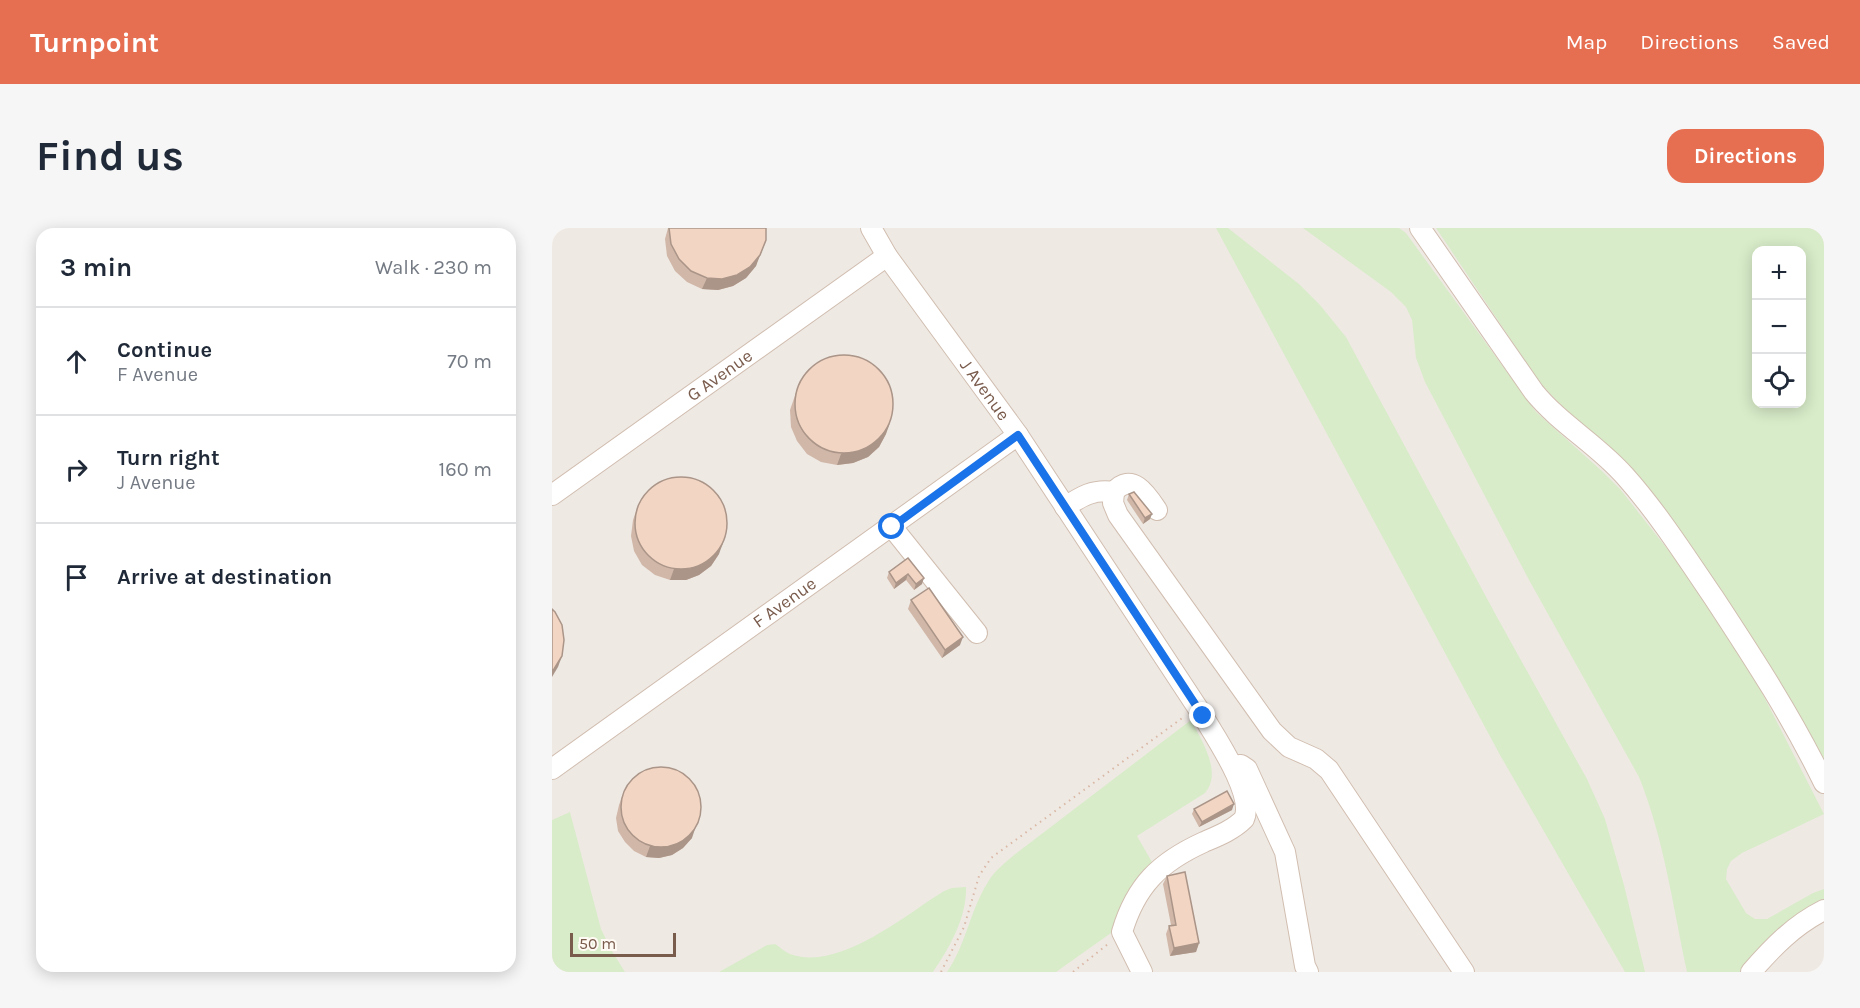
<!DOCTYPE html>
<html lang="en">
<head>
<meta charset="utf-8">
<style>
	body { margin:0; font-family:Karla,sans-serif; background:#f6f6f7; color:#1f2937 }
	.controls { position:absolute; right:18px; top:18px; display:grid; overflow:hidden; border-radius:12px; box-shadow:0 3px 15px #0003 }
	.controls button { width:54px; height:54px; display:grid; place-items:center; padding:0; border:0; border-bottom:2px solid #e0e1e3; background:#fff; color:#1f2937; font:30px sans-serif }
	.scale { position:absolute; left:18px; bottom:15px; width:106px; box-sizing:border-box; padding-left:6px; border:3px solid #7a5c4d; border-top:0; font-size:16px; line-height:21px; white-space:nowrap; color:#7a5c4d; -webkit-text-stroke:4px #fffaf3; paint-order:stroke }
	.stop { position:absolute; width:18px; height:18px; margin:-14px; border:4px solid #1a73e8; border-radius:50%; background:#fff }
	.stop.end { background:#1a73e8; border-color:#fff; box-shadow:0 2px 6px #0008 }
	.list { margin:0; padding:0; list-style:none }
	h2 { display:flex; justify-content:space-between; align-items:center; height:78px; margin:0; padding:0 24px; font-size:26px }
	h2 small { font-size:20px; font-weight:400; color:#747a83 }
	.list li { display:grid; grid-template-columns:39px 1fr auto; gap:18px; align-items:center; box-sizing:border-box; height:108px; padding:0 24px; border-top:2px solid #e0e1e3 }
	.list b { display:block; font-size:22px; white-space:nowrap }
	.list p { margin:0; font-size:20px; white-space:nowrap; color:#747a83 }
	.list em { font-size:20px; font-style:normal; color:#747a83 }
	.icon { flex:none; width:33px; height:33px; fill:none; stroke:currentColor; stroke-width:2; stroke-linecap:round; stroke-linejoin:round }
	.map { position:relative; flex:none; width:1272px; height:744px; overflow:hidden; border-radius:18px }
	header { display:flex; align-items:center; gap:36px; box-sizing:border-box; height:84px; padding:0 30px; background:#e76f51; color:#fff }
	header strong { font-size:28px }
	nav { display:flex; gap:33px; margin-inline-start:auto; font-size:21px }
	.intro { display:flex; align-items:center; justify-content:space-between; box-sizing:border-box; height:144px; padding:0 36px }
	h1 { margin:0; font-size:42px }
	.button { padding:15px 27px; border-radius:18px; background:#e76f51; color:#fff; font-size:21px; font-weight:700 }
	main { display:flex; gap:36px; padding:0 36px }
	aside { flex:1; background:#fff; border-radius:18px; box-shadow:0 3px 15px #0003 }
	.map>svg:first-child { display:block }
</style>
</head>
<body>
<header>
<strong>Turnpoint</strong>
<nav><a>Map</a><a>Directions</a><a>Saved</a></nav>
</header>
<div class="intro"><h1>Find us</h1><a class="button">Directions</a></div>
<main>
<aside>
<h2>3 min<small>Walk · 230 m</small></h2>
<ul class="list">
<li><svg class="icon" aria-label="ahead" viewBox="0 0 24 24"><path d="M12 20V5M6 11l6-6 6 6"/></svg><div><b>Continue</b><p>F Avenue</p></div><em>70 m</em></li>
<li><svg class="icon" aria-label="right" viewBox="0 0 24 24"><path d="M7 20v-9h11M14 6l5 5-5 5"/></svg><div><b>Turn right</b><p>J Avenue</p></div><em>160 m</em></li>
<li><svg class="icon" aria-label="arrive" viewBox="0 0 24 24"><path d="M6 21V4h12l-3 4 3 4H6"/></svg><div><b>Arrive at destination</b></div></li>
</ul>
</aside>
<div class="map">
<svg width="1272" height="744" viewBox="0 0 1272 744">
	<rect width="100%" height="100%" fill="#fdf6ec"/>
	<path fill="#efe9e4" fill-rule="evenodd" d="M 0,0 L 1272,0 L 1272,744 L 0,744 ZM 1204,22 L 1250,22 L 1250,176 L 1204,176 Z"/>
	<g fill="#d8ecc9" fill-rule="evenodd">
		<path d="M 664,0 L 676,0 L 747,56 L 768,77 L 794,109 L 945,389 L 1035,551 L 1053,591 L 1072,657 L 1093,744 L 1073,744 L 948,527 Z"/>
		<path d="M 751,0 L 847,0 L 854,5 L 984,184 L 1051,244 L 1068,261 L 1139,351 L 1206,457 L 1272,586 L 1190,625 L 1179,633 L 1175,641 L 1174,651 L 1194,685 L 1203,691 L 1215,691 L 1261,665 L 1272,661 L 1272,678 L 1195,744 L 1135,744 C 1121,679 1112,611 1087,549 L 977,352 L 873,154 L 864,130 L 860,92 L 854,79 L 839,64 Z"/>
		<path d="M 884,0 L 1272,0 L 1272,531 L 1174,370 L 1107,274 L 1077,239 L 1013,181 L 988,155 ZM 1204,22 L 1250,22 L 1250,176 L 1204,176 Z"/>
		<path d="M 639,492 C 649,512 671,544 653,565 L 585,608 L 604,641 L 559,705 L 504,744 L 395,744 C 414,717 418,682 436,654 C 442,643 453,635 462,627 Z"/>
		<path d="M 18,584 L 49,701 L 60,723 L 73,744 L 0,744 L 0,592 Z"/>
		<path d="M 414,659 C 415,689 398,719 381,744 L 167,744 L 215,717 L 223,716 C 228,719 233,724 238,726 C 286,744 353,687 392,663 L 400,660 Z"/>
	</g>
	<g fill="none" stroke-linecap="round" stroke-linejoin="round">
		<defs>
			<g id="minor">
				<path id="s1" d="M 319,0 L 335,28 L 466,207 L 651,488 C 664,510 703,567 692,591 C 681,602 666,608 652,614 C 608,634 584,657 570,704 L 590,744"/>
				<path d="M 868,0 L 982,164 C 1008,196 1046,217 1073,248 C 1106,285 1134,329 1162,370 C 1202,431 1240,489 1272,555"/>
				<path d="M 562,264 C 580,243 595,267 605,282"/>
				<path id="s2" d="M 0,267 L 335,28"/>
				<path d="M 513,279 C 530,268 541,261 562,264 L 561,275 L 566,287 L 720,503 L 737,519 L 764,531 L 777,542 L 912,744"/>
				<path d="M 340,299 L 425,405"/>
				<path d="M 682,538 L 689,537 L 695,541 L 733,624 L 753,738 L 756,744"/>
				<path id="s3" d="M 0,541 L 466,207"/>
				<path d="M 1199,744 C 1221,719 1242,697 1272,682"/>
			</g>
		</defs>
		<use href="#minor" stroke="#d1beb0" stroke-width="22"/>
		<g stroke="#d9b8a5" stroke-width="2" stroke-dasharray="1.5 4.5" stroke-linecap="butt">
			<path d="M 389,744 L 412,699 L 427,648 L 439,630 L 633,488"/>
			<path d="M 521,744 L 556,716"/>
		</g>
		<use href="#minor" stroke="#fff" stroke-width="20"/>
	</g>
	<g fill="#d1b7a8">
		<path d="M 116,0 L 214,0 L 204,38 L 194,50 L 181,58 L 166,62 L 150,61 L 135,54 L 123,43 L 115,28 L 113,11 Z"/>
		<path d="M 247,156 L 334,206 L 327,219 L 316,229 L 301,235 L 285,237 L 269,234 L 255,226 L 245,213 L 239,199 L 238,182 Z"/>
		<path d="M 577,266 L 598,291 L 591,296 L 575,272 Z"/>
		<path d="M 85,281 L 167,326 L 159,338 L 147,347 L 134,352 L 118,352 L 103,347 L 90,337 L 82,323 L 79,308 L 81,292 Z"/>
		<path d="M 356,330 L 370,356 L 362,362 L 354,352 L 342,361 L 335,350 L 337,344 Z"/>
		<path d="M 359,372 L 408,417 L 390,430 L 356,381 Z"/>
		<path d="M 71,566 L 140,610 L 131,620 L 120,627 L 107,630 L 94,629 L 82,623 L 73,614 L 66,603 L 64,590 L 67,577 Z"/>
		<path d="M 642,581 L 680,582 L 647,599 L 640,586 Z"/>
		<path d="M 615,648 L 647,715 L 644,724 L 618,728 L 614,706 L 617,698 L 619,697 L 611,656 Z"/>
	</g>
	<g fill="#aa9588">
		<path d="M 214,12 L 204,38 L 194,50 L 181,58 L 166,62 L 150,61 L 155,50 Z"/>
		<path d="M 338,195 L 334,206 L 327,219 L 316,229 L 301,235 L 285,237 L 289,226 Z"/>
		<path d="M 600,286 L 598,291 L 591,296 L 593,290 Z"/>
		<path d="M 171,315 L 167,326 L 159,338 L 147,347 L 134,352 L 118,352 L 122,341 Z"/>
		<path d="M 356,346 L 354,352 L 342,361 L 344,355 Z"/>
		<path d="M 372,350 L 370,356 L 362,362 L 364,356 Z"/>
		<path d="M 411,409 L 408,417 L 390,430 L 393,422 Z"/>
		<path d="M 10,428 L 6,439 L 0,449 L 0,443 Z"/>
		<path d="M 682,576 L 680,582 L 647,599 L 650,594 Z"/>
		<path d="M 144,598 L 140,610 L 131,620 L 120,627 L 107,630 L 94,629 L 98,618 Z"/>
		<path d="M 647,715 L 644,724 L 618,728 L 622,720 Z"/>
	</g>
	<g fill="#f3d5c3" stroke="#aa9588" stroke-width="1.5">
		<path d="M 117,0 L 214,0 L 214,12 L 208,27 L 198,39 L 185,47 L 170,51 L 155,50 L 139,43 L 127,31 L 119,16 Z"/>
		<circle cx="292" cy="176" r="49"/>
		<circle cx="129" cy="295" r="46"/>
		<path d="M 582,264 L 600,286 L 593,290 L 577,266 Z"/>
		<path d="M 356,330 L 372,350 L 364,356 L 356,346 L 344,355 L 337,344 Z"/>
		<path d="M 377,360 L 411,409 L 393,422 L 359,372 Z"/>
		<path d="M 0,381 L 3,384 L 10,397 L 12,412 L 10,428 L 2,441 L 0,443 Z"/>
		<circle cx="109" cy="579" r="40"/>
		<path d="M 675,563 L 682,576 L 650,594 L 642,581 Z"/>
		<path d="M 633,644 L 647,715 L 622,720 L 617,698 L 624,697 L 615,648 Z"/>
	</g>
	<g fill="none" stroke-linecap="round" stroke-linejoin="round">
		<path stroke="#1a73e8" stroke-width="8" d="M 340,299 L 466,207 L 651,488"/>
	</g>
	<g text-anchor="middle" stroke-width="6" stroke-linejoin="round" paint-order="stroke">
		<g font-size="18" fill="#7a5c4d" stroke="#fffaf3">
			<text dy="6" stroke="none"><textPath href="#s2" startOffset="206">G Avenue</textPath></text>
			<text dy="6" stroke="none"><textPath href="#s1" startOffset="198">J Avenue</textPath></text>
			<text dy="6" stroke="none"><textPath href="#s3" startOffset="286">F Avenue</textPath></text>
		</g>
	</g>
</svg>
<div class="controls">
<button>+</button>
<button>−</button>
<button><svg class="icon" aria-label="locate" viewBox="0 0 24 24"><circle cx="12" cy="12" r="6"/><path d="M12 2v4M12 18v4M2 12h4M18 12h4"/></svg></button>
</div>
<div class="scale">50 m</div>
<div class="stop" style="left:340px;top:299px"></div>
<div class="stop end" style="left:651px;top:488px"></div>
</div>
</main>
</body>
</html>
